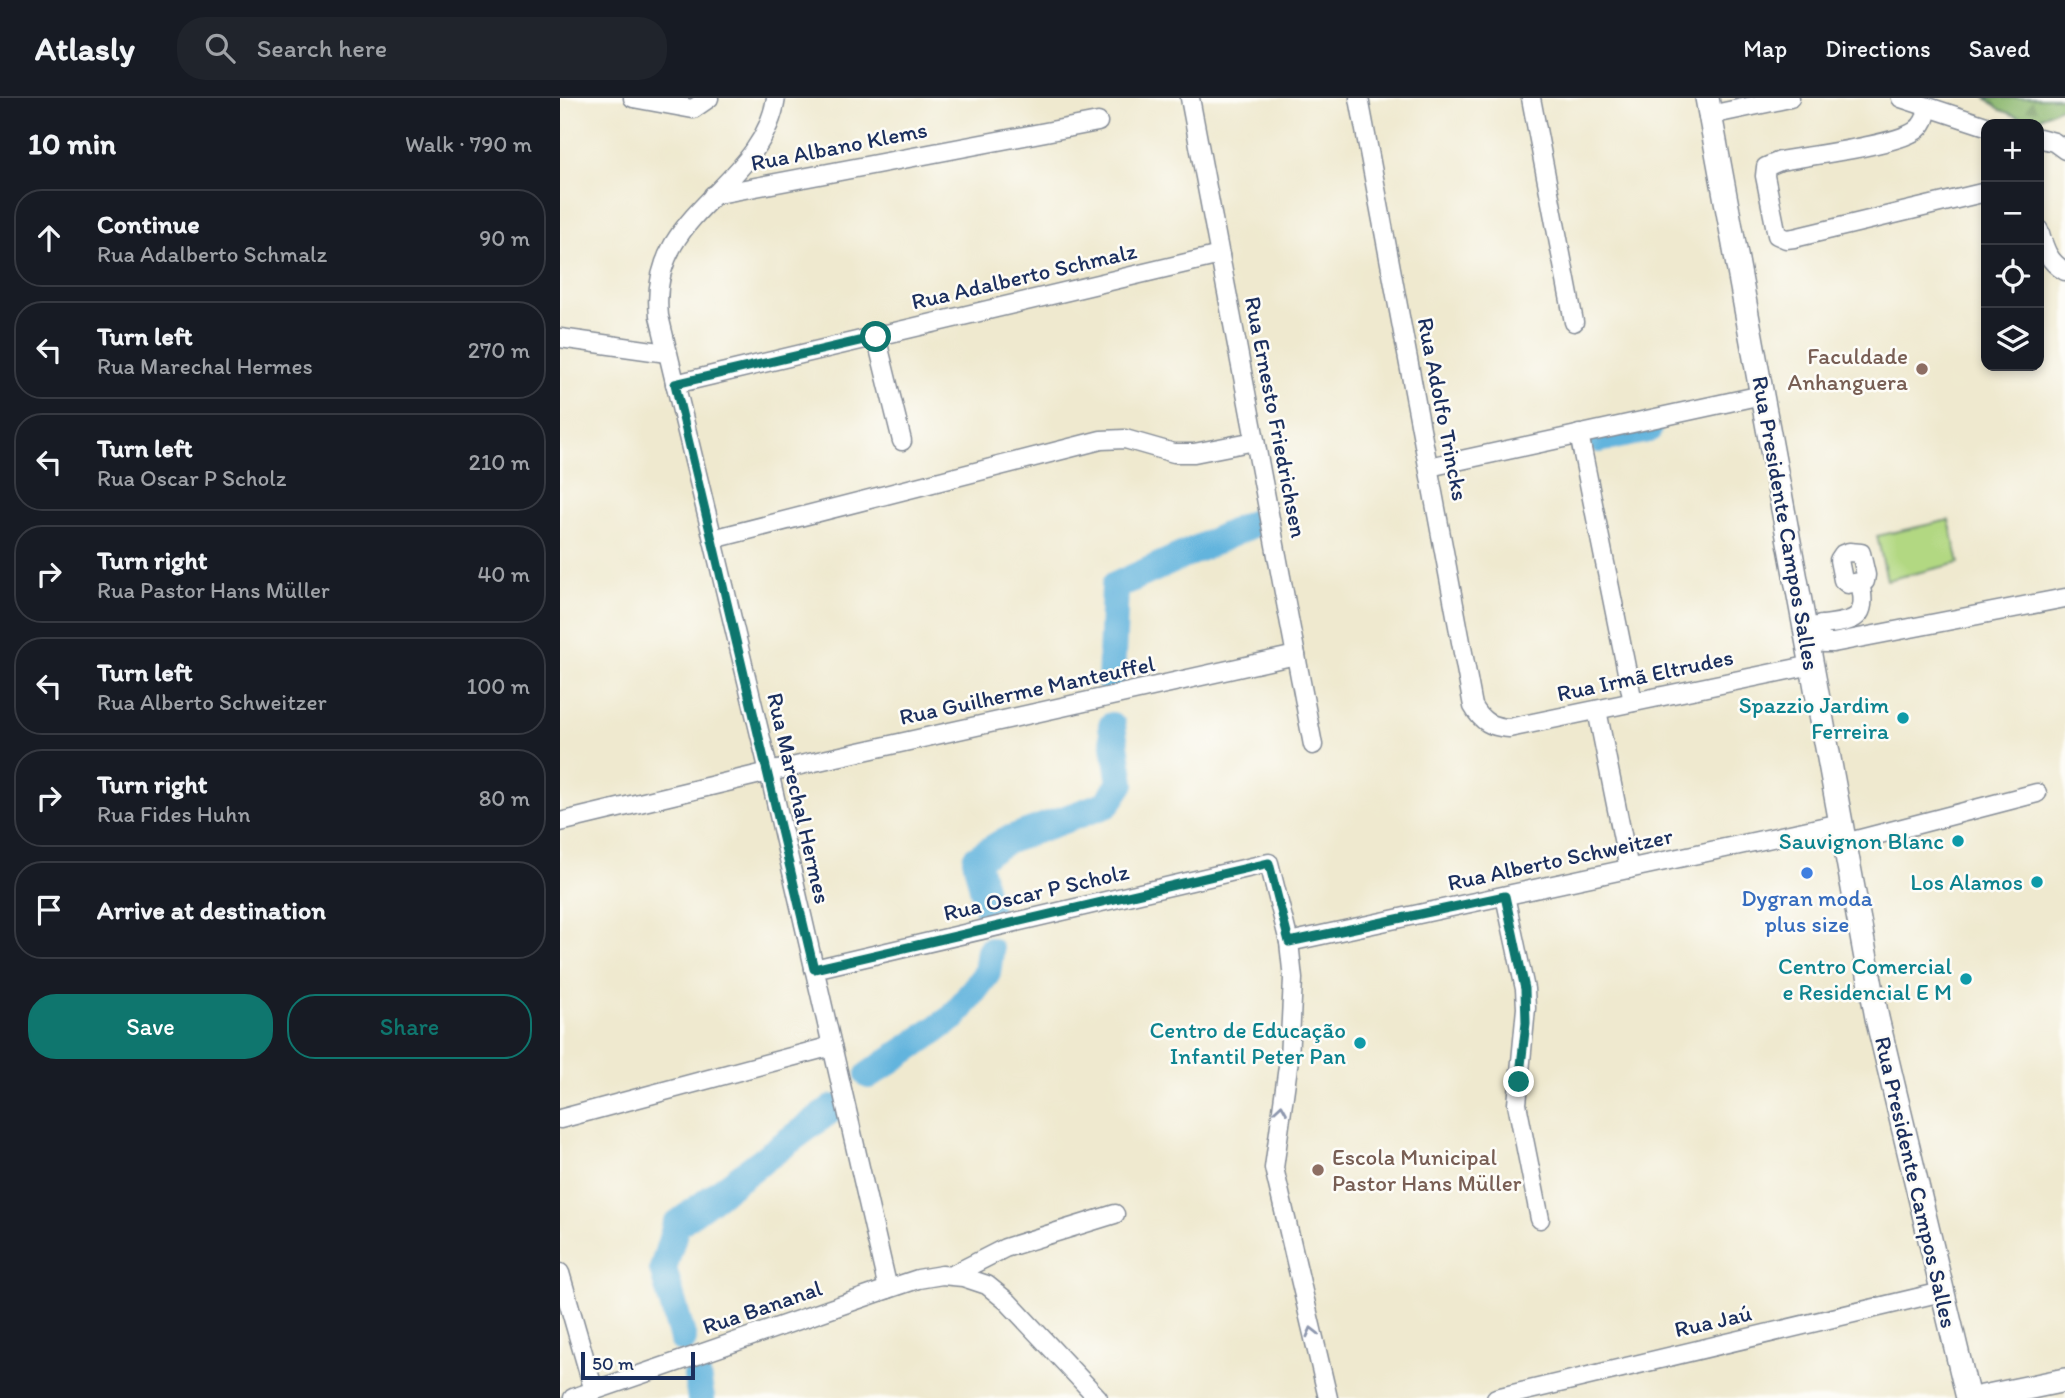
<!DOCTYPE html>
<html lang="en">
<head>
<meta charset="utf-8">
<style>
	body { margin:0; font-family:Itim,sans-serif; background:#20242c; color:#f1f3f6 }
	.controls { position:absolute; right:21px; top:21px; display:grid; overflow:hidden; border-radius:14px; box-shadow:0 4px 10px #0003 }
	.controls button { width:63px; height:63px; display:grid; place-items:center; padding:0; border:0; border-bottom:2px solid #363941; background:#171b24; color:#f1f3f6; font:35px sans-serif }
	.scale { position:absolute; left:21px; bottom:18px; width:114px; box-sizing:border-box; padding-left:7px; border:4px solid #1b2f5e; border-top:0; font-size:19px; line-height:24px; white-space:nowrap; color:#1b2f5e; -webkit-text-stroke:5px #fdfcf7; paint-order:stroke }
	.stop { position:absolute; width:21px; height:21px; margin:-16px; border:5px solid #0f766e; border-radius:50%; background:#fff }
	.stop.end { background:#0f766e; border-color:#fff; box-shadow:0 2px 7px #0008 }
	.list { margin:0; padding:0; list-style:none }
	h2 { display:flex; justify-content:space-between; align-items:center; height:91px; margin:0; padding:0 28px; font-size:30px }
	h2 small { font-size:23px; font-weight:400; color:#9ea1a6 }
	.list li { display:grid; grid-template-columns:46px 1fr auto; gap:21px; align-items:center; box-sizing:border-box; height:98px; margin:0 14px 14px; padding:0 14px; border:2px solid #363941; border-radius:28px }
	.list b { display:block; font-size:26px; white-space:nowrap }
	.list p { margin:0; font-size:23px; white-space:nowrap; color:#9ea1a6 }
	.list em { font-size:23px; font-style:normal; color:#9ea1a6 }
	.actions { display:flex; gap:14px; padding:21px 28px }
	.actions a { flex:1; padding:16px 0; border:2px solid #0f766e; border-radius:28px; text-align:center; font-size:24px; color:#0f766e }
	.actions .main { background:#0f766e; color:#fff }
	.icon { flex:none; width:38px; height:38px; fill:none; stroke:currentColor; stroke-width:2; stroke-linecap:round; stroke-linejoin:round }
	.map { position:relative; flex:none; width:1505px; height:1300px; overflow:hidden }
	header { display:flex; align-items:center; gap:42px; box-sizing:border-box; height:98px; padding:0 35px; background:#171b24; border-bottom:2px solid #363941 }
	header strong { font-size:33px }
	nav { display:flex; gap:38px; margin-inline-start:auto; font-size:24px }
	.search { width:490px; height:63px; background:#20242c; display:flex; align-items:center; gap:18px; box-sizing:border-box; padding:0 24px; border-radius:28px; color:#9ea1a6; font-size:26px }
	main { display:flex }
	aside { flex:1; background:#171b24 }
	.map>svg:first-child { display:block }
</style>
</head>
<body>
<header>
<strong>Atlasly</strong>
<div class="search"><svg class="icon" aria-label="search" viewBox="0 0 24 24"><circle cx="10" cy="10" r="6"/><path d="M15 15l6 6"/></svg>Search here</div>
<nav><a>Map</a><a>Directions</a><a>Saved</a></nav>
</header>
<main>
<aside>
<h2>10 min<small>Walk · 790 m</small></h2>
<ul class="list">
<li><svg class="icon" aria-label="ahead" viewBox="0 0 24 24"><path d="M12 20V5M6 11l6-6 6 6"/></svg><div><b>Continue</b><p>Rua Adalberto Schmalz</p></div><em>90 m</em></li>
<li><svg class="icon" aria-label="left" viewBox="0 0 24 24"><path d="M17 20v-9H6M10 6l-5 5 5 5"/></svg><div><b>Turn left</b><p>Rua Marechal Hermes</p></div><em>270 m</em></li>
<li><svg class="icon" aria-label="left" viewBox="0 0 24 24"><path d="M17 20v-9H6M10 6l-5 5 5 5"/></svg><div><b>Turn left</b><p>Rua Oscar P Scholz</p></div><em>210 m</em></li>
<li><svg class="icon" aria-label="right" viewBox="0 0 24 24"><path d="M7 20v-9h11M14 6l5 5-5 5"/></svg><div><b>Turn right</b><p>Rua Pastor Hans Müller</p></div><em>40 m</em></li>
<li><svg class="icon" aria-label="left" viewBox="0 0 24 24"><path d="M17 20v-9H6M10 6l-5 5 5 5"/></svg><div><b>Turn left</b><p>Rua Alberto Schweitzer</p></div><em>100 m</em></li>
<li><svg class="icon" aria-label="right" viewBox="0 0 24 24"><path d="M7 20v-9h11M14 6l5 5-5 5"/></svg><div><b>Turn right</b><p>Rua Fides Huhn</p></div><em>80 m</em></li>
<li><svg class="icon" aria-label="arrive" viewBox="0 0 24 24"><path d="M6 21V4h12l-3 4 3 4H6"/></svg><div><b>Arrive at destination</b></div></li>
</ul>
<div class="actions"><a class="main">Save</a><a>Share</a></div>
</aside>
<div class="map">
<svg width="1505" height="1300" viewBox="0 0 1505 1300">
	<defs>
		<pattern id="forest-firs" width="22" height="20" patternUnits="userSpaceOnUse" patternTransform="scale(1.75)"><rect width="22" height="20" fill="#8db870"/><path d="M5 1l3.5 6h-7zM16 11l3.5 6h-7z" fill="#72965f"/></pattern>
	</defs>
	<rect width="100%" height="100%" fill="#fdfcf7"/>
	<filter id="ink" filterUnits="userSpaceOnUse"><feTurbulence type="fractalNoise" baseFrequency=".0143" numOctaves="2"/><feDisplacementMap in="SourceGraphic" scale="14" xChannelSelector="R" yChannelSelector="G"/><feConvolveMatrix kernelMatrix="1 2 1 2 8 2 1 2 1" color-interpolation-filters="sRGB"/></filter>
	<filter id="wash" filterUnits="userSpaceOnUse"><feTurbulence type="fractalNoise" baseFrequency=".00686" numOctaves="4" result="noise"/><feDisplacementMap in="SourceGraphic" scale="28" xChannelSelector="R" yChannelSelector="G"/><feGaussianBlur stdDeviation="1.57" result="paint"/><feColorMatrix in="noise" values="0 0 0 0 0 0 0 0 0 0 0 0 0 0 0 0 0 1.4 0 .05"/><feComposite in="paint" operator="in"/></filter>
	<g filter="url(#wash)">
		<rect width="100%" height="100%" fill="#efe9cf"/>
		<path fill="#b2d882" stroke="#668470" stroke-width="2" d="M 1389,422 L 1399,465 L 1327,482 L 1317,438 Z"/>
		<path fill="url(#forest-firs)" stroke="#547467" stroke-width="2" d="M 1426,0 L 1505,0 L 1505,7 L 1471,24 L 1441,12 Z"/>
		<g fill="none" stroke-linecap="round" stroke-linejoin="round">
			<g stroke="#62b4dd" stroke-width="28">
				<path d="M 1039,341 L 1088,331"/>
				<path d="M 551,584 L 555,488 L 697,424"/>
				<path d="M 429,815 L 416,761 L 445,743 L 547,706 L 561,685 L 552,628"/>
				<path d="M 309,977 L 394,919 L 427,875 L 430,853"/>
				<path d="M 123,1241 L 103,1171 L 116,1127 L 273,1010"/>
				<path d="M 137,1278 L 141,1300"/>
			</g>
		</g>
	</g>
	<g filter="url(#ink)">
		<g fill="none" stroke-linecap="round" stroke-linejoin="round">
			<defs>
				<g id="minor">
					<path d="M 73,0 L 133,11 L 149,0"/>
					<path d="M 216,0 C 202,92 87,112 99,218 L 209,674 L 328,1191"/>
					<path d="M 630,0 L 753,647"/>
					<path d="M 799,0 L 913,608 C 922,624 931,629 949,630 L 1252,567"/>
					<path d="M 971,0 L 1014,224"/>
					<path d="M 1341,0 L 1426,28"/>
					<path d="M 1368,10 C 1366,19 1364,27 1355,33 C 1335,47 1248,58 1220,63 L 1206,69 L 1205,78 L 1217,137 L 1226,141 L 1234,140 L 1426,94"/>
					<path d="M 1150,17 L 1230,0"/>
					<path d="M 1479,40 L 1494,44 L 1505,52"/>
					<path d="M 153,97 L 538,24"/>
					<path d="M 1479,132 C 1484,149 1488,164 1505,173"/>
					<path d="M 316,238 L 342,343"/>
					<path d="M 0,240 L 107,255"/>
					<path d="M 115,286 L 660,157"/>
					<path d="M 1019,336 L 1073,604"/>
					<path d="M 869,369 L 1202,297"/>
					<path d="M 153,441 L 541,342 L 565,341 L 614,355 L 634,355 L 695,343"/>
					<path d="M 1289,454 L 1301,455 L 1306,477 L 1305,483 L 1288,486 L 1283,482 L 1279,462 L 1283,456 Z"/>
					<path d="M 1261,527 L 1259,537 L 1264,545 L 1273,545 L 1505,500"/>
					<path d="M 1252,529 C 1285,522 1311,529 1300,485"/>
					<path d="M 1037,612 L 1069,771"/>
					<path d="M 0,724 L 209,674 L 736,557"/>
					<path d="M 1285,745 L 1477,695"/>
					<path d="M 945,798 L 965,891 L 966,910 L 957,1006 L 980,1121"/>
					<path d="M 729,844 L 1281,725"/>
					<path d="M 254,871 L 709,765 L 729,844 L 733,881 L 729,961 L 714,1070 L 768,1300"/>
					<path d="M 0,1021 L 272,948"/>
					<path d="M 0,1175 L 34,1293"/>
					<path d="M 392,1177 L 445,1150 L 555,1116"/>
					<path d="M 13,1300 L 328,1191 L 358,1181 L 382,1177 L 403,1179 L 427,1187 L 448,1204 L 538,1300"/>
					<path d="M 936,1300 L 1382,1194"/>
				</g>
				<g id="major">
					<path d="M 1147,0 L 1317,920 L 1408,1300"/>
					<path d="M 1418,1300 L 1505,1282"/>
				</g>
			</defs>
			<use href="#minor" stroke="#858c96" stroke-width="21"/>
			<use href="#major" stroke="#858c96" stroke-width="26"/>
			<use href="#minor" stroke="#fff" stroke-width="18"/>
			<use href="#major" stroke="#fff" stroke-width="23"/>
		</g>
		<defs><path id="oneway-chevron" d="M-2-3.5L2.5 0L-2 3.5" fill="none" stroke-width="1.6" stroke-linecap="round" stroke-linejoin="round" transform="scale(1.75)"/></defs>
		<g stroke="#8d97ae">
			<use href="#oneway-chevron" transform="translate(721 1011) rotate(-81)"/>
			<use href="#oneway-chevron" transform="translate(752 1234) rotate(-104)"/>
		</g>
	</g>
	<g fill="none" stroke-linecap="round" stroke-linejoin="round" filter="url(#ink)">
		<path stroke="#0f766e" stroke-width="9" d="M 316,239 L 115,286 L 254,871 L 709,765 L 729,844 L 945,798 L 965,891 L 966,925 L 959,984"/>
	</g>
	<g fill="#8d6e63" stroke="#fdfcf7" stroke-width="2.5">
		<circle cx="1362" cy="271" r="7"/>
		<circle cx="758" cy="1072" r="7"/>
	</g>
	<g fill="#0f9aa8" stroke="#fdfcf7" stroke-width="2.5">
		<circle cx="1343" cy="620" r="7"/>
		<circle cx="1398" cy="743" r="7"/>
		<circle cx="1477" cy="784" r="7"/>
		<circle cx="1406" cy="881" r="7"/>
		<circle cx="800" cy="945" r="7"/>
	</g>
	<circle fill="#3f7fe0" stroke="#fdfcf7" stroke-width="2.5" cx="1247" cy="775" r="7"/>
	<g text-anchor="middle" stroke-width="5" stroke-linejoin="round" paint-order="stroke">
		<g font-size="23" fill="#1b2f5e" stroke="#fdfcf7">
			<text transform="translate(279 48) rotate(-11)" y="8">Rua Albano Klems</text>
			<text transform="translate(464 178) rotate(-13)" y="8">Rua Adalberto Schmalz</text>
			<text transform="translate(883 311) rotate(79)" y="8">Rua Adolfo Trincks</text>
			<text transform="translate(716 319) rotate(79)" y="8">Rua Ernesto Friedrichsen</text>
			<text transform="translate(1226 425) rotate(80)" y="8">Rua Presidente Campos Salles</text>
			<text transform="translate(1085 577) rotate(-12)" y="8">Rua Irmã Eltrudes</text>
			<text transform="translate(467 592) rotate(-12)" y="8">Rua Guilherme Manteuffel</text>
			<text transform="translate(239 700) rotate(77)" y="8">Rua Marechal Hermes</text>
			<text transform="translate(1000 761) rotate(-12)" y="8">Rua Alberto Schweitzer</text>
			<text transform="translate(476 794) rotate(-13)" y="8">Rua Oscar P Scholz</text>
			<text transform="translate(1356 1084) rotate(77)" y="8">Rua Presidente Campos Salles</text>
			<text transform="translate(202 1209) rotate(-19)" y="8">Rua Bananal</text>
			<text transform="translate(1153 1223) rotate(-13)" y="8">Rua Jaú</text>
		</g>
		<g font-size="23" fill="#785e54" stroke="#fdfcf7" text-anchor="end">
			<text x="1348" y="266">Faculdade<tspan x="1348" dy="26">Anhanguera</tspan></text>
			<text x="772" y="1067" text-anchor="start">Escola Municipal<tspan x="772" dy="26">Pastor Hans Müller</tspan></text>
		</g>
		<g font-size="23" fill="#0d838f" stroke="#fdfcf7" text-anchor="end">
			<text x="1329" y="615">Spazzio Jardim<tspan x="1329" dy="26">Ferreira</tspan></text>
			<text x="1384" y="751">Sauvignon Blanc</text>
			<text x="1463" y="792">Los Alamos</text>
			<text x="1392" y="876">Centro Comercial<tspan x="1392" dy="26">e Residencial E M</tspan></text>
			<text x="786" y="940">Centro de Educação<tspan x="786" dy="26">Infantil Peter Pan</tspan></text>
		</g>
		<g font-size="23" fill="#366cbe" stroke="#fdfcf7">
			<text x="1247" y="808">Dygran moda<tspan x="1247" dy="26">plus size</tspan></text>
		</g>
	</g>
</svg>
<div class="controls">
<button>+</button>
<button>−</button>
<button><svg class="icon" aria-label="locate" viewBox="0 0 24 24"><circle cx="12" cy="12" r="6"/><path d="M12 2v4M12 18v4M2 12h4M18 12h4"/></svg></button>
<button><svg class="icon" aria-label="layers" viewBox="0 0 24 24"><path d="M12 4l9 5-9 5-9-5zM3 14l9 5 9-5"/></svg></button>
</div>
<div class="scale">50 m</div>
<div class="stop" style="left:316px;top:239px"></div>
<div class="stop end" style="left:959px;top:984px"></div>
</div>
</main>
</body>
</html>
